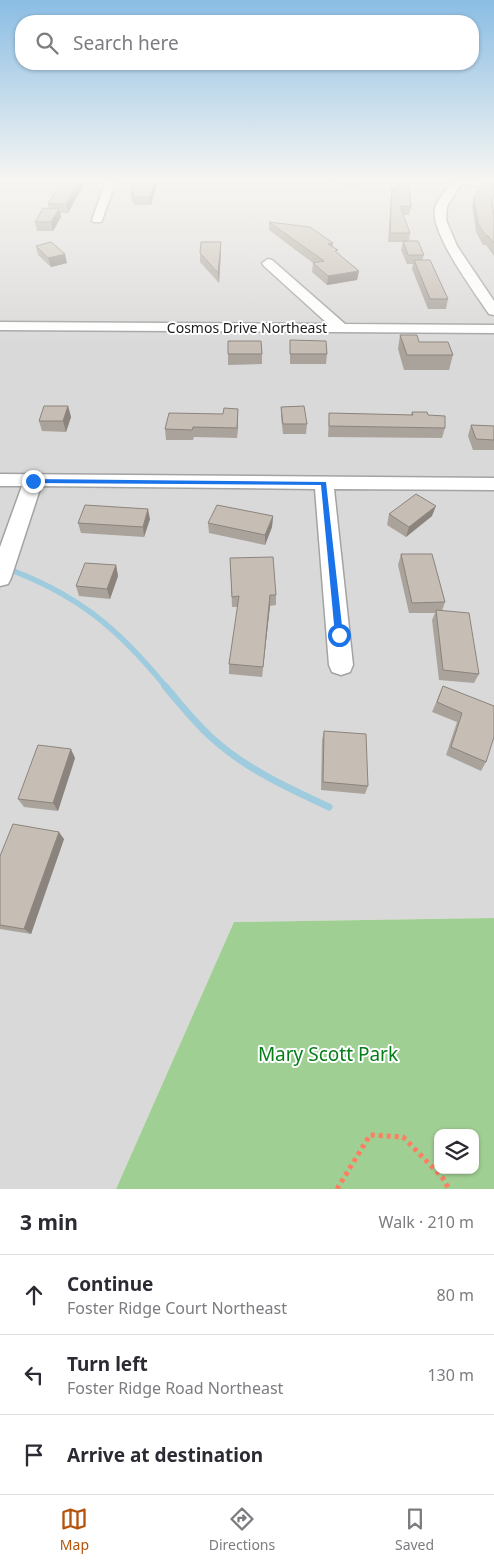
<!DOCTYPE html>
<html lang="en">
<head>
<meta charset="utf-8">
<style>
	body { margin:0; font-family:"Noto Sans",sans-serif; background:#f7f7f7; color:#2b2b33 }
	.controls { position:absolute; right:15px; bottom:15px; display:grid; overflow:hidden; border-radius:10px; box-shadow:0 1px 4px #0004 }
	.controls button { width:45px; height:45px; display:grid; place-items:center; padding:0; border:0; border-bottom:1px solid #e1e1e2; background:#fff; color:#2b2b33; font:25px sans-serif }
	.stop { position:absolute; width:15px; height:15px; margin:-11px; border:4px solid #1a73e8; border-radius:50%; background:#fff }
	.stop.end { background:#1a73e8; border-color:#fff; box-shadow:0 1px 5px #0008 }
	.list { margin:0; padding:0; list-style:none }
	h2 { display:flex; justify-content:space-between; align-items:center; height:65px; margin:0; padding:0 20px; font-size:21px }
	h2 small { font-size:16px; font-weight:400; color:#7c7c81 }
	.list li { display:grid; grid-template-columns:32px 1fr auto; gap:15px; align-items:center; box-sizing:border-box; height:80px; padding:0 20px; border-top:1px solid #e1e1e2 }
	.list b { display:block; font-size:19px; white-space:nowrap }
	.list p { margin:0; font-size:16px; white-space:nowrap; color:#7c7c81 }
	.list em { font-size:16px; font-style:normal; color:#7c7c81 }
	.icon { flex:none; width:28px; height:28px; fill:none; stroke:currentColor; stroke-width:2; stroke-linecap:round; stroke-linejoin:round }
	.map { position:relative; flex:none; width:494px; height:1189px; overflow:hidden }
	.search { position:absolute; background:#fff; box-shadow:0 1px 4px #0004; left:15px; right:15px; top:15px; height:55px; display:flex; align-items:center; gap:12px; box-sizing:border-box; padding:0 18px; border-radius:20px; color:#7c7c81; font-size:19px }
	.sheet { height:305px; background:#fff }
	nav { display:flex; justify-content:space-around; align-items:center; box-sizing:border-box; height:70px; border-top:1px solid #e1e1e2; background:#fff; font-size:14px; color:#7c7c81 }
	nav a { display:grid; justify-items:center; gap:2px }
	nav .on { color:#b45309 }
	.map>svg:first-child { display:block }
</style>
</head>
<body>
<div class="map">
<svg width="494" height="1189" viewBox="0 0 494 1189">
	<rect width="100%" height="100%" fill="#eeeae1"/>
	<path fill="#dad9d9" d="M 0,181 L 494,181 L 494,918 L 234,922 L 116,1189 L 0,1189 Z"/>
	<path fill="#a0cf93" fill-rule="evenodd" d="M 494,918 L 494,1189 L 116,1189 L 234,922 ZM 438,1133 L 475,1133 L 475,1170 L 438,1170 Z"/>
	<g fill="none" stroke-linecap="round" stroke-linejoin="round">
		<path stroke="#9ecbde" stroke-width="5.5" d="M 0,566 C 75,592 117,627 166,687"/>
		<path stroke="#9ecbde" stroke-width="7" d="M 165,686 C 180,704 195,723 212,738 C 246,769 288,788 329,807"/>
		<defs>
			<g id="minor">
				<path d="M 106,181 L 116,181 L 102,220 L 101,222 L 93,222 L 92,220 Z"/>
				<path d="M 454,181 L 481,181 L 494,183 L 494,189 L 462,183 L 447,206 L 446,220 L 457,246 L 494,301 L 494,315 L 489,314 C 475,293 430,233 435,209 C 437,199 447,189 454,181 Z"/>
				<path d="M 268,259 L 272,260 L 345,324 L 494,325 L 494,333 L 0,330 L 0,322 L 328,324 L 264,266 L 262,263 Z"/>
				<path d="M 0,474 L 494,478 L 494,490 L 334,489 L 353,665 L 350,672 L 341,675 L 332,672 L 329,665 L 315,489 L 41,486 L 11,578 L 8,584 L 0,586 L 0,547 L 22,486 L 0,486 Z"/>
			</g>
		</defs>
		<use href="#minor" stroke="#a3a3a3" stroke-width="3"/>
		<path stroke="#ff7d60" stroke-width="5" stroke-dasharray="4 4" stroke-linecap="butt" d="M 337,1189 L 370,1135 L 403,1137 L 442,1177 L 449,1189"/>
		<use href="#minor" fill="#fff" fill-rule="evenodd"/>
	</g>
	<g fill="#aaa39b">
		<path d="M 62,181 L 68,213 L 60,213 L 61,217 L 53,231 L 37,231 L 35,222 L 49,208 L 48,204 Z"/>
		<path d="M 134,181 L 158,181 L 151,205 L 134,205 L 134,203 L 132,203 L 131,194 Z"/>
		<path d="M 325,181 L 359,181 L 352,185 L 328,182 Z"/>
		<path d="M 494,182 L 494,197 L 492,202 L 494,218 L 494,256 L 486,245 L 483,245 L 476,232 L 472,206 L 474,198 Z"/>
		<path d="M 392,186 L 395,193 L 395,188 L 411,207 L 409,215 L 403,215 L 410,233 L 409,241 L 424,255 L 422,260 L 448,299 L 446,309 L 428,309 L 412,269 L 413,264 L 407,264 L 401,250 L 403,242 L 388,242 L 391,194 Z"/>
		<path d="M 269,222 L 333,243 L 333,247 L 337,253 L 359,271 L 357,280 L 327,285 L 312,272 L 313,263 L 269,230 Z"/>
		<path d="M 221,242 L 221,251 L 219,283 L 200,262 L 200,253 Z"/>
		<path d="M 36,246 L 67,263 L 51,267 L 38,255 Z"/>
		<path d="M 400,335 L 453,355 L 449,370 L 404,370 L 398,349 Z"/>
		<path d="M 290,340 L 327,354 L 326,364 L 290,364 Z"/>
		<path d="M 228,341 L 262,354 L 262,364 L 228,365 Z"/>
		<path d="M 68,406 L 71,417 L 66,432 L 42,431 L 39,421 Z"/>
		<path d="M 281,407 L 307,424 L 306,434 L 283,434 L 281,417 Z"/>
		<path d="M 412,412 L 428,415 L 445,428 L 442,438 L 328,437 L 329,413 L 411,415 Z"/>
		<path d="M 238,419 L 237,438 L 194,437 L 193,440 L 166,440 L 165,429 Z"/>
		<path d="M 471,425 L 494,426 L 494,450 L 473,450 L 468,436 Z"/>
		<path d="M 389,514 L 432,516 L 406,537 L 387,525 Z"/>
		<path d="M 273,516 L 272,527 L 265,545 L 209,533 L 208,523 Z"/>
		<path d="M 150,519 L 144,537 L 81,533 L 78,523 Z"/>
		<path d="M 401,554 L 445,602 L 442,611 L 479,674 L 474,683 L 439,680 L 432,620 L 435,613 L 409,613 L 398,565 Z"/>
		<path d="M 230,558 L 276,595 L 276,605 L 270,606 L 262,677 L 229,674 L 229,664 L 238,607 L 232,607 Z"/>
		<path d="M 116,565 L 118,576 L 110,599 L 79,596 L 76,586 Z"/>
		<path d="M 443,686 L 494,706 L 486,762 L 481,771 L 446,755 L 457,722 L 432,712 Z"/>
		<path d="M 324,731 L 368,786 L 365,794 L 321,790 L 322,740 Z"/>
		<path d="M 75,758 L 58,811 L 24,807 L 18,799 Z"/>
		<path d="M 64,839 L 31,934 L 0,929 L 0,856 Z"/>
	</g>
	<g fill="#8b847e">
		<path d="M 80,181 L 86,181 L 68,213 L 66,204 Z"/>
		<path d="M 155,181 L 158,181 L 151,205 L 150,197 Z"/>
		<path d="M 353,181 L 359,181 L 352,185 Z"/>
		<path d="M 59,209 L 61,217 L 53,231 L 51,222 Z"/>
		<path d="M 221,242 L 221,251 L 219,283 L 218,273 Z"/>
		<path d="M 65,254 L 67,263 L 51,267 L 48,258 Z"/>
		<path d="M 359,271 L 357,280 L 327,285 L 328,276 Z"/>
		<path d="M 68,406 L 71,417 L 66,432 L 63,421 Z"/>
		<path d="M 238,409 L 238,419 L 237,438 L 237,428 Z"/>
		<path d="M 436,506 L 432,516 L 406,537 L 409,527 Z"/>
		<path d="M 148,509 L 150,519 L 144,537 L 143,527 Z"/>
		<path d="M 273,516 L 272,527 L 265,545 L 265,535 Z"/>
		<path d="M 116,565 L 118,576 L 110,599 L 107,589 Z"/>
		<path d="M 270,595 L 270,606 L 262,677 L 263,667 Z"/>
		<path d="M 71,749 L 75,758 L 58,811 L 53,803 Z"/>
		<path d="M 59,832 L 64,839 L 31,934 L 24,929 Z"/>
	</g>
	<g fill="#c6bdb4" stroke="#8b847e">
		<path d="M 62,181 L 80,181 L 66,204 L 48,204 Z"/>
		<path d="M 134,181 L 155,181 L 150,197 L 133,197 L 134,194 L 131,194 Z"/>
		<path d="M 403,181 L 409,181 L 411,207 L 400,206 L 410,233 L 390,233 L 392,186 L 395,195 L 395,188 Z"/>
		<path d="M 482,181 L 494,182 L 494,194 L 492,199 L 494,218 L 494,243 L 488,236 L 486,236 L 478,224 L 474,198 Z"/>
		<path d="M 43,208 L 59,209 L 51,222 L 35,222 Z"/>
		<path d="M 269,222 L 310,227 L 333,243 L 328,244 L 338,250 L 335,251 L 359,271 L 328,276 L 313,263 L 324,261 Z"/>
		<path d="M 403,241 L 418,241 L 424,255 L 408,255 Z"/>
		<path d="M 51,242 L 65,254 L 48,258 L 36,246 Z"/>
		<path d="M 201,242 L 221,242 L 218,273 L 200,253 Z"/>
		<path d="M 414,260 L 430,260 L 448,299 L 430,299 Z"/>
		<path d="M 400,335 L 417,335 L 419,342 L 448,342 L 453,355 L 407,355 Z"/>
		<path d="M 290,340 L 326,341 L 327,354 L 290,354 Z"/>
		<path d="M 228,341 L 261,341 L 262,354 L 228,354 Z"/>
		<path d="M 44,406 L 68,406 L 63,421 L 39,421 Z"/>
		<path d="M 304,406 L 307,424 L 283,424 L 281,407 Z"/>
		<path d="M 224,408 L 238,409 L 237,428 L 193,427 L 192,430 L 165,429 L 169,413 L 223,414 Z"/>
		<path d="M 412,412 L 427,412 L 428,415 L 445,416 L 445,428 L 329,426 L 329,413 L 413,415 Z"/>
		<path d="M 471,425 L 494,426 L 494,440 L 476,439 Z"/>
		<path d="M 416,494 L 436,506 L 409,527 L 389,514 Z"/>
		<path d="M 85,505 L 148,509 L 143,527 L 78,523 Z"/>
		<path d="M 217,505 L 273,516 L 265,535 L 208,523 Z"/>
		<path d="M 401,554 L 432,554 L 445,602 L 412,603 Z"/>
		<path d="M 273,557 L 276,595 L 270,595 L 263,667 L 229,664 L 239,596 L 232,597 L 230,558 Z"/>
		<path d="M 85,563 L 116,565 L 107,589 L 76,586 Z"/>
		<path d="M 436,610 L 469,613 L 479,674 L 443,670 Z"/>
		<path d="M 443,686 L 494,706 L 494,737 L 486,762 L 451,747 L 462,713 L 437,702 Z"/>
		<path d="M 324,731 L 366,734 L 368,786 L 323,782 Z"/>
		<path d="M 38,745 L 71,749 L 53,803 L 18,799 Z"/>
		<path d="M 13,824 L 59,832 L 24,929 L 0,925 L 0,856 Z"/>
	</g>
	<linearGradient id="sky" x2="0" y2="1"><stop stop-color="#8abde4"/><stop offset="0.52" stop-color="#f7f6f2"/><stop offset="1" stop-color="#f7f6f2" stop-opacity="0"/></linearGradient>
	<rect width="494" height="347" fill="url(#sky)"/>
	<path fill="#1a73e8" d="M 31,479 L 326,482 L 343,635 L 339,638 L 335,635 L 321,485 L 33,483 L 30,481 Z"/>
	<g text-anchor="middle" stroke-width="4" stroke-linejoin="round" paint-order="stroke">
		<g font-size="14" fill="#1c1c1c" stroke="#fff">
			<text x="247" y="333">Cosmos Drive Northeast</text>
		</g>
		<g font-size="19" fill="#067d19" stroke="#fff">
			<text x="328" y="1061">Mary Scott Park</text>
		</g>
	</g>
</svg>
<div class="controls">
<button><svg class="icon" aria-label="layers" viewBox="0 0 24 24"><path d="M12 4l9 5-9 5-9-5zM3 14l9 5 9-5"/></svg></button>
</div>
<div class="stop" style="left:339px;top:635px"></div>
<div class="stop end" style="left:33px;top:481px"></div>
<div class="search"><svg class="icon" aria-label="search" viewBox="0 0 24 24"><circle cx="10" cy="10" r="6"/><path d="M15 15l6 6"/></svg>Search here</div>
</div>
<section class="sheet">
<h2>3 min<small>Walk · 210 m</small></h2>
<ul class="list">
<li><svg class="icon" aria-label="ahead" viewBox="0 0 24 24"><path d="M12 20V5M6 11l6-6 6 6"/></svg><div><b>Continue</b><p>Foster Ridge Court Northeast</p></div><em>80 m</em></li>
<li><svg class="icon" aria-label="left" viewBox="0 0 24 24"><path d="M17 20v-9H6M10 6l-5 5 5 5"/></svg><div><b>Turn left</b><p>Foster Ridge Road Northeast</p></div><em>130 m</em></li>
<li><svg class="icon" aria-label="arrive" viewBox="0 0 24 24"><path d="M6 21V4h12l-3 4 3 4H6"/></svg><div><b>Arrive at destination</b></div></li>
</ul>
</section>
<nav>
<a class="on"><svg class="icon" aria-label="map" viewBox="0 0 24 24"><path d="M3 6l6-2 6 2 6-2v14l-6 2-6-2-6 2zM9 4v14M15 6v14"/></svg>Map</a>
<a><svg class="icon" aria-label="directions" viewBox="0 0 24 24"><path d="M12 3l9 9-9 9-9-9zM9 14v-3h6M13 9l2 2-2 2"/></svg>Directions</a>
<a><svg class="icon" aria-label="saved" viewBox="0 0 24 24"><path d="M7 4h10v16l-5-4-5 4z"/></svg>Saved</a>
</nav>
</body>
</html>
